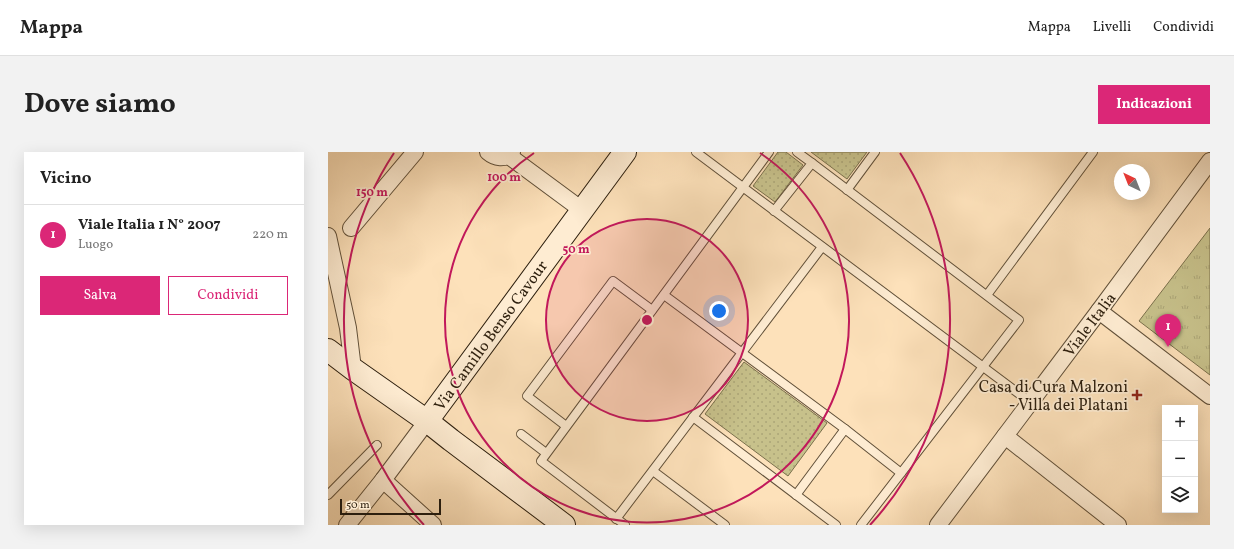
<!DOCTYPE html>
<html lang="it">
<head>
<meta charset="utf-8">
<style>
	body { margin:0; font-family:Vollkorn,serif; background:#f2f2f2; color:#222 }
	.controls { position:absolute; right:12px; bottom:12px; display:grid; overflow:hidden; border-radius:0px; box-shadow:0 4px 16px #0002 }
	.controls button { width:36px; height:36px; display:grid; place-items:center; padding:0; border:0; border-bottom:1px solid #e0e0e0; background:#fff; color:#222; font:20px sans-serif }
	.compass { position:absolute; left:786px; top:12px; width:36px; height:36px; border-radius:50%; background:#fff; box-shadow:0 4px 16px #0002; rotate:317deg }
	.scale { position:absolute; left:12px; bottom:10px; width:101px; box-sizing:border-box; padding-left:4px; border:2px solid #2d1f0e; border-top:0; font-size:11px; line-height:14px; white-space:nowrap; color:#2d1f0e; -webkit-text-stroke:3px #feecd2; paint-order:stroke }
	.you { position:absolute; left:391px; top:159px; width:14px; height:14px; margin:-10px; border:3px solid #fff; border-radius:50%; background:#1a73e8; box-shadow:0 0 0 6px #1a73e833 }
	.badge { display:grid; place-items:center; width:26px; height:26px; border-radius:50%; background:#db2777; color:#fff; font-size:13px; font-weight:700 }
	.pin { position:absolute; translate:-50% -33px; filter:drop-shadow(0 1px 2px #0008) }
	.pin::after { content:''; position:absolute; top:21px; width:14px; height:12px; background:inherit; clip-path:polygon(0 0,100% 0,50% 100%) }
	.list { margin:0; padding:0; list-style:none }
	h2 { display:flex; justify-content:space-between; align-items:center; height:52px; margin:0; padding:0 16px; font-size:17px }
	h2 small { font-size:13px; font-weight:400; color:#767676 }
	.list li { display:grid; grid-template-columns:26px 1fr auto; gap:12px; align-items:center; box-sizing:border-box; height:60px; padding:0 16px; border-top:1px solid #e0e0e0 }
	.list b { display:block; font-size:15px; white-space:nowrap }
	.list p { margin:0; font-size:13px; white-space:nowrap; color:#767676 }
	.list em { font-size:13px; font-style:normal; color:#767676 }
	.actions { display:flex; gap:8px; padding:12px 16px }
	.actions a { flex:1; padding:9px 0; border:1px solid #db2777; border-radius:0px; text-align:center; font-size:14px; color:#db2777 }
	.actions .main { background:#db2777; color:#fff }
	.icon { flex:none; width:22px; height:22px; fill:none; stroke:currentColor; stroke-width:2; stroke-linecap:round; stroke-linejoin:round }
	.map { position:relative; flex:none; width:882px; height:373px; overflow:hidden; border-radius:0px }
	header { display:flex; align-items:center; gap:24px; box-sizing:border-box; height:56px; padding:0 20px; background:#fff; border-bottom:1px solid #e0e0e0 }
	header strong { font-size:19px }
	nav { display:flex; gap:22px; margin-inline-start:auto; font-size:14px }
	.intro { display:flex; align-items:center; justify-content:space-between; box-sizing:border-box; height:96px; padding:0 24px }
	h1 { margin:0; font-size:28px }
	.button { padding:10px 18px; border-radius:0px; background:#db2777; color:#fff; font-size:14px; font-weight:700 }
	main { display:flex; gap:24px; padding:0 24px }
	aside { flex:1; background:#fff; border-radius:0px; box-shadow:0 4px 16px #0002 }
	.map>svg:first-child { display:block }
</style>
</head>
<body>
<header>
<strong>Mappa</strong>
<nav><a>Mappa</a><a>Livelli</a><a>Condividi</a></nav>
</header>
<div class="intro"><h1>Dove siamo</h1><a class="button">Indicazioni</a></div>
<main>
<aside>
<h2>Vicino<small></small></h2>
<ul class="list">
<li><span class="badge">1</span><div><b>Viale Italia 1 N° 2007</b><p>Luogo</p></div><em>220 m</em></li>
</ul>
<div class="actions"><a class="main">Salva</a><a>Condividi</a></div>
</aside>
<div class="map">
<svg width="882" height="373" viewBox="0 0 882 373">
	<defs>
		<pattern id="grass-dots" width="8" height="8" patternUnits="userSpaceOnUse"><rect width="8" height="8" fill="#c7c18b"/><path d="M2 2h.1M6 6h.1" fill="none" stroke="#aba577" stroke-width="1.8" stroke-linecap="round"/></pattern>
		<pattern id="park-tufts" width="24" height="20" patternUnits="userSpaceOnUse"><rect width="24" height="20" fill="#c7c18b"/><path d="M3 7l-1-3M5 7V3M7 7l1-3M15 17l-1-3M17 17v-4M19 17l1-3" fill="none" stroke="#aba577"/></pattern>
	</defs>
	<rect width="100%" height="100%" fill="#fde1ba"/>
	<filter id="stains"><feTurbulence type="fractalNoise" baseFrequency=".005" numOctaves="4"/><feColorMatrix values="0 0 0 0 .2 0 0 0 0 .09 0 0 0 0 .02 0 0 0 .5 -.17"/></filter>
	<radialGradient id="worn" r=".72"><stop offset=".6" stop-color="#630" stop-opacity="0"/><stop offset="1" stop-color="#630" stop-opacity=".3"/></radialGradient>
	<g fill="url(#grass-dots)" stroke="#7a704c">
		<path d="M 450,0 L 458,0 L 475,13 L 447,50 L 425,34 Z"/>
		<path d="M 483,0 L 539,0 L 519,27 Z"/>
		<path d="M 416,210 L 499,271 L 460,324 L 377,262 Z"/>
	</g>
	<path fill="url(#park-tufts)" stroke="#7a704c" d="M 882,76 L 882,223 L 811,169 Z"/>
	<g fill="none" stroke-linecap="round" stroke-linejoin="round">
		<defs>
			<g id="lane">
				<path d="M 368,0 L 702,250"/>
				<path d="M 484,11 L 691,168 L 533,373"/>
				<path d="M 519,38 L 547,0"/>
				<path d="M 446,59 L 484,11 L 469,0"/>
				<path d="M 336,143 L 517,277"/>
				<path d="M 659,143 L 765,0"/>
				<path d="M 365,265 L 508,373"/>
				<path d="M 238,274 L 199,244 L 285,129 L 324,158"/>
				<path d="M 193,282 L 218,301"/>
				<path d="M 325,319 L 397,373"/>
				<path d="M 0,343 L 49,293"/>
				<path d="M 468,343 L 517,277 L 573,321"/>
				<path d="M 288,367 L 494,95"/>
				<path d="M 297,373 L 213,309 L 441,0"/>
			</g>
			<g id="street">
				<path d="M 160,0 C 167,6 177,8 184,0"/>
				<path d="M 181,4 L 254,58"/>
				<path d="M 23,76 L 87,0"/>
				<path d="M 0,84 L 20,176 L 25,217"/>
				<path d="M 771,159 L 882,244"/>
				<path d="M 677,284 L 790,373"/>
				<path d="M 55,328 L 105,373"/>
				<path d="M 19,373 L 55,328 L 99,269"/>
				<path d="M 610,373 L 771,159 L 882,9"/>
			</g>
			<g id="secondary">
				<path d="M 0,198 L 25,217 L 99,269 L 123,288 L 236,373"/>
				<path d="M 99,269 L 297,0"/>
			</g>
		</defs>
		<use href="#lane" stroke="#615039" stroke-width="10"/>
		<use href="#street" stroke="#615039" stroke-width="18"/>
		<use href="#secondary" stroke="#2d1f0e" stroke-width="24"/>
		<use href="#lane" stroke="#feecd2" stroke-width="8"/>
		<use href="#street" stroke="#feecd2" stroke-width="16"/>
		<use href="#secondary" stroke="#feecd2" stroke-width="22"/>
	</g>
	<circle cx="319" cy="168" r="101" fill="#c2185b" fill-opacity=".12"/>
	<g fill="none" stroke="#c2185b" stroke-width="2">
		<circle cx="319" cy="168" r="101"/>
		<path d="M432 1A202 202 0 1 1 206 1"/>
		<path d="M96 373A303 303 0 0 1 66 1M572 1A303 303 0 0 1 542 373"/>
	</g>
	<path fill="#8f2418" stroke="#feecd2" stroke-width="1.5" d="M807 237h4v4h4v4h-4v4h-4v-4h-4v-4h4z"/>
	<g text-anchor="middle" stroke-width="3.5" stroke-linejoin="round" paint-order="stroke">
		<g font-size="16" fill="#2d1f0e" stroke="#feecd2">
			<text transform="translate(761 172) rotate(-53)" y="6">Viale Italia</text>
			<text transform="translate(162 183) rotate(-54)" y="6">Via Camillo Benso Cavour</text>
		</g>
		<g font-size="16" fill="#2d1f0e" stroke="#feecd2" text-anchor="end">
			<text x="800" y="240">Casa di Cura Malzoni<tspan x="800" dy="18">- Villa dei Platani</tspan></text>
		</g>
	</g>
	<circle cx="319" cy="168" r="6" fill="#c2185b" stroke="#feecd2" stroke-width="2"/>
	<g font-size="12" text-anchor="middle" font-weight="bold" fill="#c2185b" stroke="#feecd2" stroke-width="3.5" stroke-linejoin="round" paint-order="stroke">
		<text x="176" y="29">100 m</text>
		<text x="44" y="44">150 m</text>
		<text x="248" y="101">50 m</text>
	</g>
	<rect width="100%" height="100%" filter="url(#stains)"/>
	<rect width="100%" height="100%" fill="url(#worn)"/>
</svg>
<div class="controls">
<button>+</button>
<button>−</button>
<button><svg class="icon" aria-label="layers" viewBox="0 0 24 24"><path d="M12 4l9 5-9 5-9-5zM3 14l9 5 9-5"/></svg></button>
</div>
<svg class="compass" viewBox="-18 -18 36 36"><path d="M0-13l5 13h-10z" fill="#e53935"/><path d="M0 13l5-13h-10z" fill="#767676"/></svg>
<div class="scale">50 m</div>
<div class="you"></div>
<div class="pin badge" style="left:840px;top:195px">1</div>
</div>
</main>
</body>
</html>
